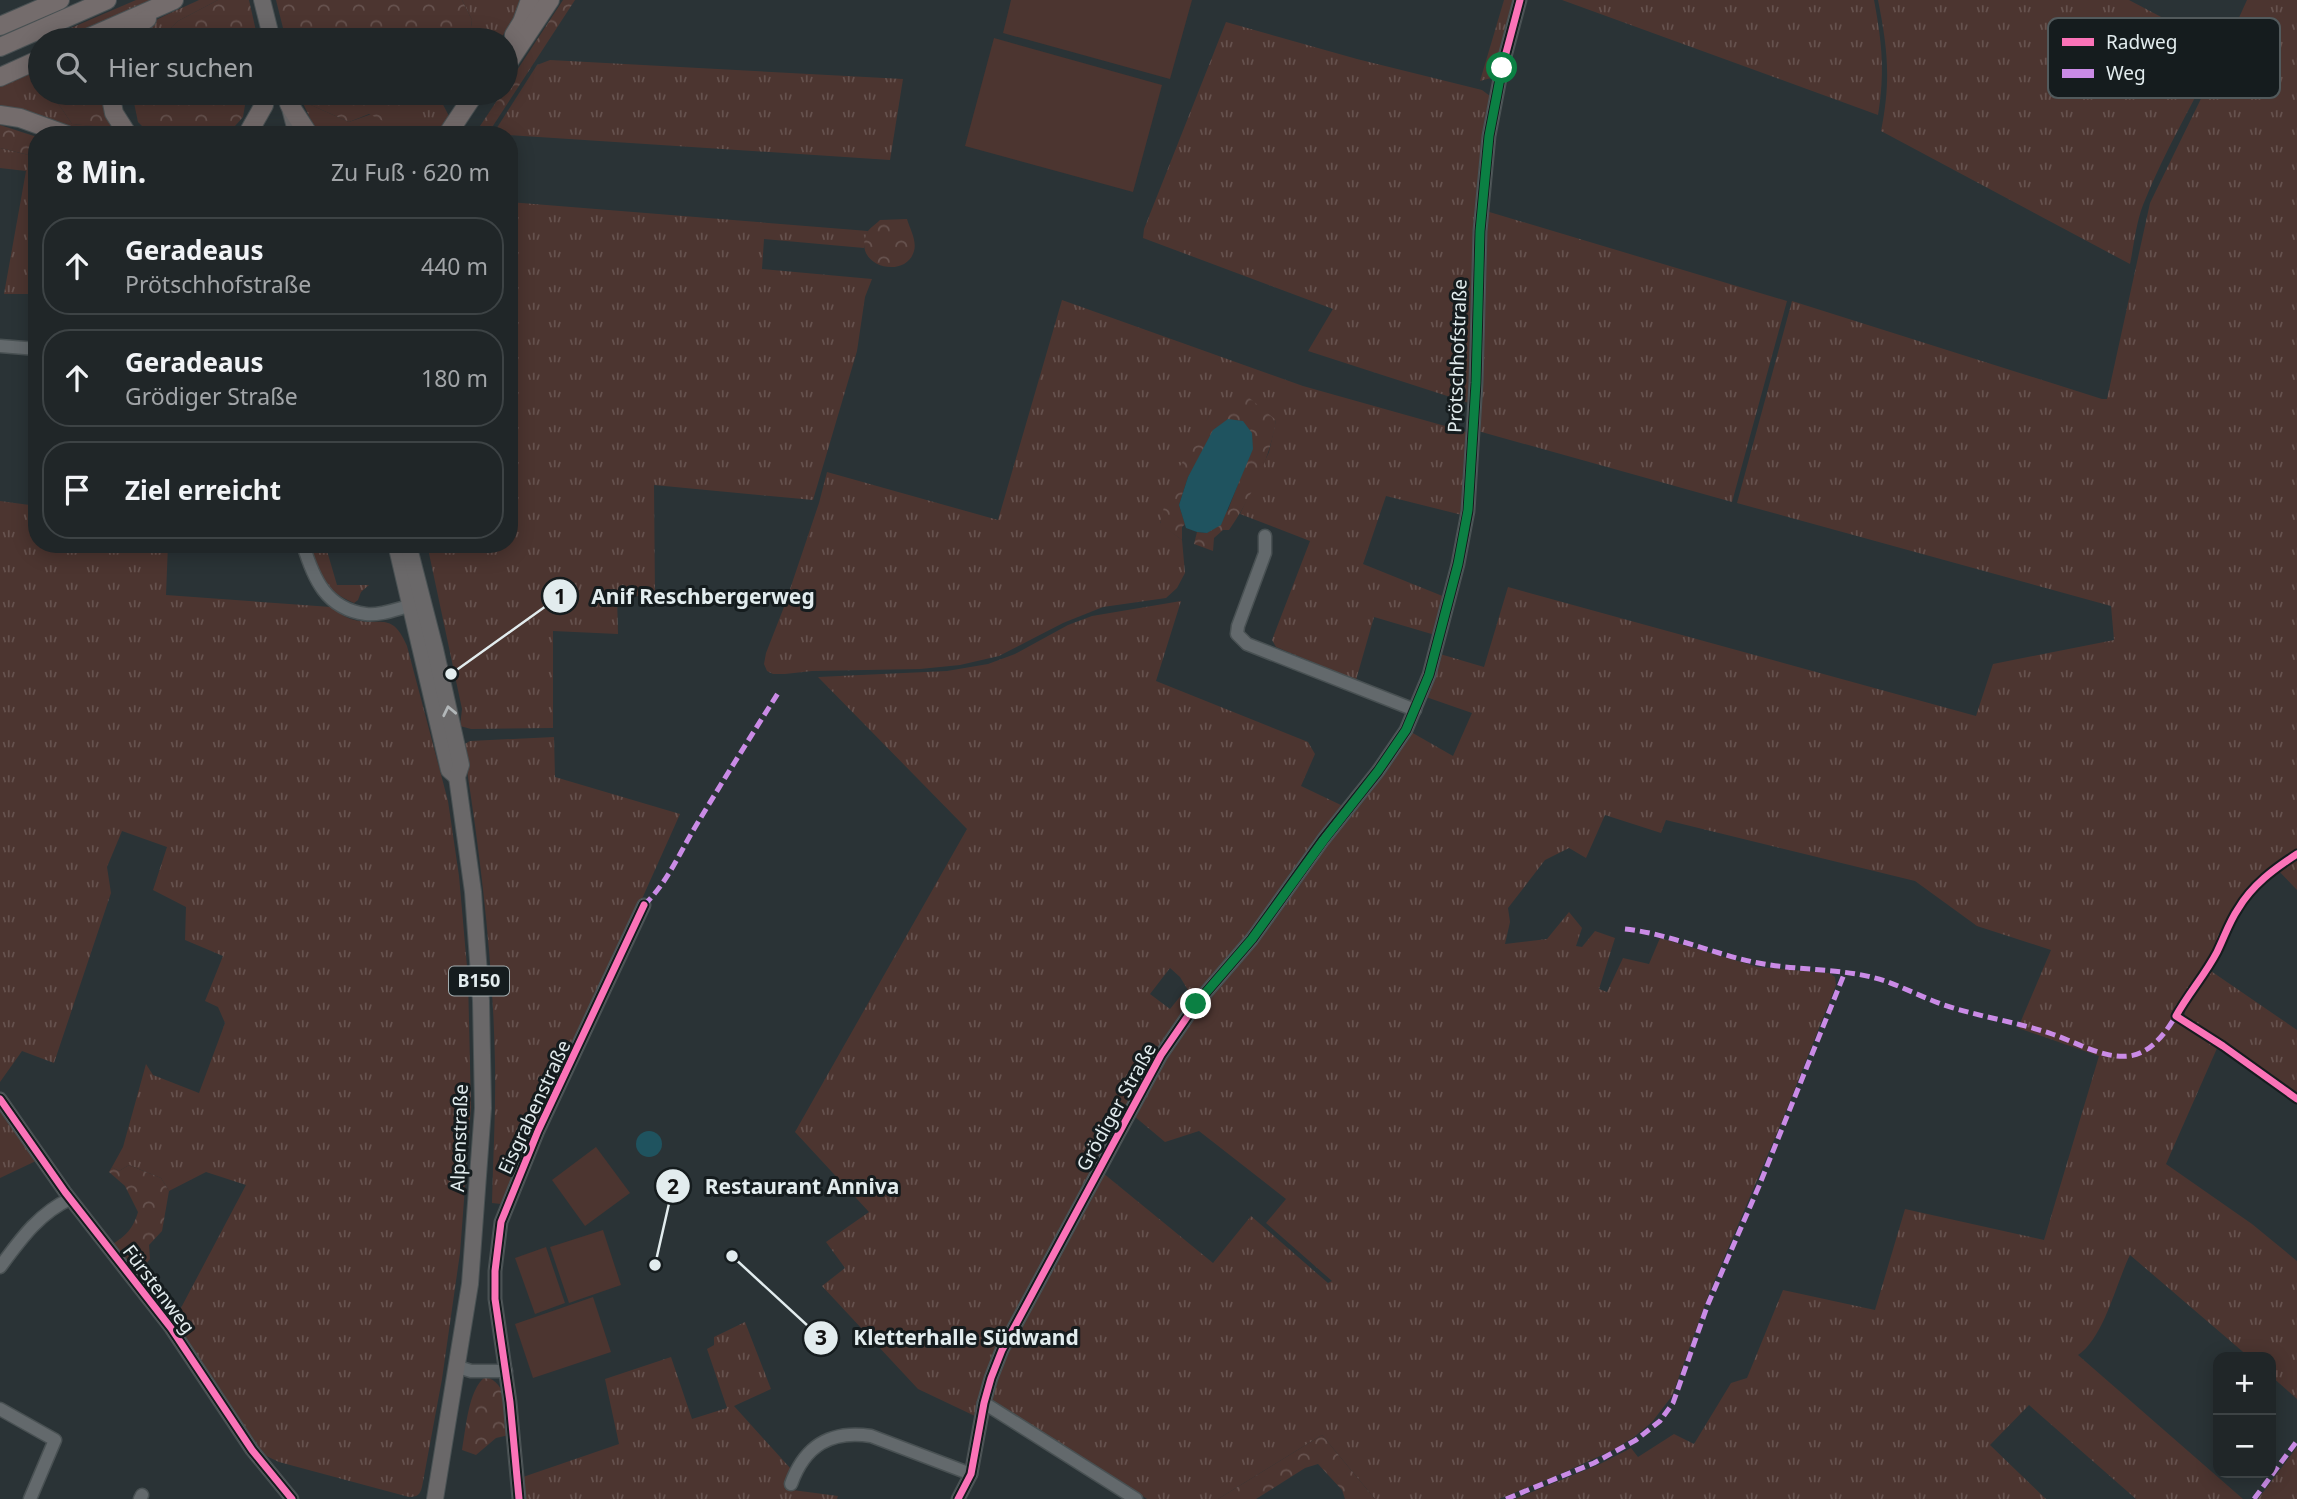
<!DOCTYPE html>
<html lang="de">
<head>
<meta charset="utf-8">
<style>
	body { margin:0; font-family:"Noto Sans",sans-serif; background:#2d3234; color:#f1f3f6 }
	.controls { position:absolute; right:21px; bottom:21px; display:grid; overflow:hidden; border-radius:14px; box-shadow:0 4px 18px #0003 }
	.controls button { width:63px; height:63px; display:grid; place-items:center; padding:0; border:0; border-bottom:2px solid #3d4345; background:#202628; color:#f1f3f6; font:35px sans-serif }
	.stop { position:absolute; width:21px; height:21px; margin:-16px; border:5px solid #0b8043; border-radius:50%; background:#fff }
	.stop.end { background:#0b8043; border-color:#fff; box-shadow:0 2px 7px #0008 }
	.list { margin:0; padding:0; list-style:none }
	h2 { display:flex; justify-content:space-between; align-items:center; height:91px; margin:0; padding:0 28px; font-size:30px }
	h2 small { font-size:23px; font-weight:400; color:#a2a5a8 }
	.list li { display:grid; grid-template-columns:46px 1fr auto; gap:21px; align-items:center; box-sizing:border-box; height:98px; margin:0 14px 14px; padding:0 14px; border:2px solid #3d4345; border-radius:28px }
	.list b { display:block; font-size:26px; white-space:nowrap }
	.list p { margin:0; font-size:23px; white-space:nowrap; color:#a2a5a8 }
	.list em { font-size:23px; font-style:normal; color:#a2a5a8 }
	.icon { flex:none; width:38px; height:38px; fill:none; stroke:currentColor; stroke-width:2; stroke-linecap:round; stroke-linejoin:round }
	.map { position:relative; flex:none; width:2297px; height:1499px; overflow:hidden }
	.search { position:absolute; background:#202628; box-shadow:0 4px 18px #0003; left:28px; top:28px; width:490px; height:77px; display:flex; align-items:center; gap:18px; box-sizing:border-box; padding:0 24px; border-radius:38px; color:#a2a5a8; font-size:26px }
	.panel { position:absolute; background:#202628; box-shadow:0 4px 18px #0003; left:28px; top:126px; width:490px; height:427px; border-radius:28px }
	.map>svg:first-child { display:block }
</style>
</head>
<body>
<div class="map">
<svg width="2297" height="1499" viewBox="0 0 2297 1499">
	<defs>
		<pattern id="grass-tufts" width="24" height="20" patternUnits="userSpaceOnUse" patternTransform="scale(1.75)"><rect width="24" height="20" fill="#4c3530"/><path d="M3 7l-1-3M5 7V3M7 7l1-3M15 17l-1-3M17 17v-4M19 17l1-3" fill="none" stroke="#66524e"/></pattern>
		<pattern id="forest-crowns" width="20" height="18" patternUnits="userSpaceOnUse" patternTransform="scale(1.75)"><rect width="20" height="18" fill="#4c3530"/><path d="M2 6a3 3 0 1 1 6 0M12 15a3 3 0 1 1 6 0" fill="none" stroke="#66524e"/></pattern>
	</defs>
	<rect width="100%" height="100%" fill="#2a3336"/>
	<g fill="url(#grass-tufts)">
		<path d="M 136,0 L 164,0 L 72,40 L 43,40 Z"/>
		<path d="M 199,0 L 218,0 L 178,21 L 159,40 L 129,40 C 149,20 174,12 199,0 Z"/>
		<path d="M 462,0 L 520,0 L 518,11 L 500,40 L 460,40 L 470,34 L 472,20 Z"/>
		<path d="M 1504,0 L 1516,0 L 1497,73 L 1491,78 L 1480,81 Z"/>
		<path d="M 1562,0 L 1874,0 C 1882,43 1885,71 1878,115 Z"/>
		<path d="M 1878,0 L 2129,0 L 2220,48 C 2195,101 2164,151 2143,205 C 2136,223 2134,245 2130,264 L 1881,131 C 1891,81 1888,50 1878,0 Z"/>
		<path d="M 2247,0 L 2297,0 L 2297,890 L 2274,866 L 2248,889 L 2235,906 L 2211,956 L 2177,1005 L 2171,1019 L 2218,1046 L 2166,1164 L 2252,1224 L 2297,1261 L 2297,1399 L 2271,1376 L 2271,1357 L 2249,1357 L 2130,1255 C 2116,1283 2104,1338 2078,1355 L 2243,1499 L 2136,1499 L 2029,1405 L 1990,1445 L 2046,1499 L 1515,1499 L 1598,1465 L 1631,1448 L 1638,1457 L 1674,1434 L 1694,1444 L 1731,1383 L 1747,1378 L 1783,1290 L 1875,1310 L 1905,1209 L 2044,1240 L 2099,1056 L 2018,1028 L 2051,950 L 1977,926 L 1915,881 L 1666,820 L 1661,833 L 1605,815 L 1586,858 L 1569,848 L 1545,860 L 1508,908 L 1510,922 L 1505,944 L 1547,939 L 1569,912 L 1582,928 L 1576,946 L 1582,947 L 1595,931 L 1615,938 L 1599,989 L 1607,992 L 1623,958 L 1649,964 L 1660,938 L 1758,967 L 1829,973 L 1835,977 L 1836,985 L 1782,1121 L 1708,1296 L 1672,1396 L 1652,1422 L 1634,1437 L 1613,1450 L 1558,1475 L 1499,1499 L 1375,1499 L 1322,1435 L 1218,1499 L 1147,1499 L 991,1399 L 1007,1352 L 1103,1173 L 1213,1263 L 1251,1216 L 1328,1283 L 1332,1281 L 1266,1223 L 1286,1199 L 1199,1131 L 1165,1142 L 1134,1116 L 1163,1060 L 1194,1015 L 1411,732 L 1453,756 L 1472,713 L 1426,697 L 1440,654 L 1484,667 L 1508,587 L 1976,716 L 1993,664 L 2114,640 L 2111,606 L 1737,503 L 1792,301 L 2102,399 L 2107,399 L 2150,203 L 2217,66 Z"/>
		<path d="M 1226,22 L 1357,59 L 1482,90 L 1490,96 L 1472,404 L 1308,351 L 1333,309 L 1143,238 L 1144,229 Z"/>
		<path d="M 550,60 L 903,79 L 890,160 L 493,134 L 537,65 Z"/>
		<path d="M 40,66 L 40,93 L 51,93 L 72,124 L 94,126 L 102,135 L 80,135 L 55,123 L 0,109 L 0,84 Z"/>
		<path d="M 414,93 L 444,93 L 438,95 L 450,118 L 436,135 L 320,135 L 315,129 L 302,101 L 349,122 L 414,99 Z"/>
		<path d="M 0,148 L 37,157 L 37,294 L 4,294 L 26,171 L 0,168 Z"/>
		<path d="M 509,202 L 868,231 L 864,248 L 764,239 L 762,269 L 872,279 L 865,297 L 857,351 L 813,500 L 654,485 L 655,597 L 617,595 L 618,634 L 553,631 L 553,728 L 471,729 L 460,726 L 462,709 L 427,544 L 509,544 Z"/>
		<path d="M 1486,211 L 1787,301 L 1732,502 L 1478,431 Z"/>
		<path d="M 1062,300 L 1303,386 L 1470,433 L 1462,515 L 1386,496 L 1363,564 L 1445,597 L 1435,635 L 1374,617 L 1356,680 L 1276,647 L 1272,640 L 1310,541 L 1240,514 L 1269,452 L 1276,420 L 1209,416 L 1160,523 L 1182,540 L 1185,573 L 1177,588 L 1166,598 L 1103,607 L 1063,623 L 999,656 L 960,665 L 920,669 L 812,671 L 785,674 L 773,674 L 767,671 L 764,664 L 766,653 L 784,607 L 819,503 L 827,472 L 998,520 Z"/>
		<path d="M 0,501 L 37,506 L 37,544 L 168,544 L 166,595 L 331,607 C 337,611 344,617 351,619 C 380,628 391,609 407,646 L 448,801 L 459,876 L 468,978 L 471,1107 L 460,1253 L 442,1379 L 422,1487 C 420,1495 417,1497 409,1497 L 279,1462 L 262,1454 L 173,1323 L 246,1185 L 206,1172 L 169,1191 L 161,1178 L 129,1165 L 119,1171 L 112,1167 L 123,1147 L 146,1064 L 153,1075 L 199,1093 L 225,1023 L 218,1007 L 205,1001 L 223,956 L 185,940 L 186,907 L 153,890 L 167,847 L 122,831 L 107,867 L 111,893 L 54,1063 L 22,1051 L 0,1082 Z"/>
		<path d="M 307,544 L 325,544 L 337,585 L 369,585 L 361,592 L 358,600 L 354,603 C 323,590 319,573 307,544 Z"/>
		<path d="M 1181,601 L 1156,681 L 1308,742 L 1315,754 L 1301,786 L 1343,806 L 1243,943 L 1194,1000 L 1180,977 L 1170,968 L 1150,994 L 1170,1009 L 1183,993 L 1188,1006 L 1092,1175 L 977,1417 L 918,1389 L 822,1286 L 845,1268 L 826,1242 L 869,1212 L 795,1132 L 967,829 L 818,677 L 947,671 L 988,664 L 1015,654 L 1068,625 L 1092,616 Z"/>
		<path d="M 554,737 L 555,777 L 680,814 L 611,968 L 537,1118 L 501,1204 L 492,1203 C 493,1157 496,1110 495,1064 C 493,957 480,851 463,745 L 470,741 Z"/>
		<path d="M 2208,969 L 2297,1030 L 2297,1094 L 2185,1017 C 2183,999 2199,983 2208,969 Z"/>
		<path d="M 0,1107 L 38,1160 L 0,1178 Z"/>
		<path d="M 745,1322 L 771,1389 L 734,1406 L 791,1469 L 785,1489 L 838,1496 L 837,1499 L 523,1499 L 523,1477 L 619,1444 L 605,1379 L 671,1357 L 692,1419 L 727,1408 L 707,1349 L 714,1345 L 714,1337 Z"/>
		<path d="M 2297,1447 L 2297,1499 L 2258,1499 Z"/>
	</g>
	<g fill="url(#forest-crowns)">
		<path d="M 218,0 L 249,0 L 258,40 L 159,40 L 178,21 Z"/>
		<path d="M 276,0 L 462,0 L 472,20 L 470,34 C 450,46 456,34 439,31 C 427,29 417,35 407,40 L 286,40 Z"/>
		<path d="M 563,0 L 575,0 L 487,135 L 474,135 L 502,93 L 506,93 L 506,87 Z"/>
		<path d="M 51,93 L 102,93 L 119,135 L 102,135 L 93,126 L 72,124 Z"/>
		<path d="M 132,93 L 247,93 L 243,117 L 227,135 L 151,135 L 138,122 Z"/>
		<path d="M 300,93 L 414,93 C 413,109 400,116 387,123 L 369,114 L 349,122 L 302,101 Z"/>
		<path d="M 0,125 L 37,137 L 37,157 L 0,148 Z"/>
		<path d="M 907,219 C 910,229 917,241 914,251 C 906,281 849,266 868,231 C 871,227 877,223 880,220 Z"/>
		<path d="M 1247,396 L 1276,420 C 1270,459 1251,498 1229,530 L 1223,530 L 1214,538 L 1213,551 L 1194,544 L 1197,532 L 1207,533 L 1228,510 L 1238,484 L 1200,458 L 1188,477 L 1179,505 L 1185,524 L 1182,527 L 1182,540 L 1160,524 L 1169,485 L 1209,416 Z"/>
		<path d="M 129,1165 L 161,1178 L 169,1191 L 162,1231 L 149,1245 L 150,1259 L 136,1276 L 111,1245 C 126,1236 133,1229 138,1212 L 125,1186 L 109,1172 L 112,1167 L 119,1171 Z"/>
		<path d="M 485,1377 C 509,1382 506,1414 509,1435 L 496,1438 L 476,1455 L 462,1450 C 466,1429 468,1390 485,1377 Z"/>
		<path d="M 1322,1435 L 1375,1499 L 1345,1499 L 1342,1490 L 1318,1464 L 1305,1468 L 1256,1499 L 1218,1499 Z"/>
	</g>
	<g fill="#4c3530">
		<path d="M 1011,0 L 1192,0 L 1170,79 L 1003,33 Z"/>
		<path d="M 994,38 L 1162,85 L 1133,192 L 965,146 Z"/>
		<path d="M 596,1147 L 630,1193 L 585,1226 L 552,1180 Z"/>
		<path d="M 603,1230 L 621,1285 L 569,1303 L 550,1247 Z"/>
		<path d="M 546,1247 L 565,1303 L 535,1314 L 515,1258 Z"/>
		<path d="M 593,1297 L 611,1352 L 533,1378 L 515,1324 Z"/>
	</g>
	<g fill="#1f535f">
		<path d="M 1228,419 L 1243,421 L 1252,433 L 1253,449 L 1221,525 L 1207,533 L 1197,532 L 1186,528 L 1179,505 L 1188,477 L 1213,430 Z"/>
		<circle cx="649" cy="1144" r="13"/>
	</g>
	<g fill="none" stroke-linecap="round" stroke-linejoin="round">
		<defs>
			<g id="minor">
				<path d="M 0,346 L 37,349"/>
				<path d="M 1265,536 L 1265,553 L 1238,626 L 1237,634 L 1247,644 L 1415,710"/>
				<path d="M 303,544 C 313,578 326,609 366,614 C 378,616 397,609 409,606"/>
				<path d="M 0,1099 L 65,1192 L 171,1328 L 252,1450 L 292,1499"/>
				<path d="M 0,1267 C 20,1240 39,1213 70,1199"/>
				<path d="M 458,1367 L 471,1371 L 506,1371"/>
				<path d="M 984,1403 L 1136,1499"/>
				<path d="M 0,1409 L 55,1440 L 30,1499"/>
				<path d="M 791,1484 C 805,1445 831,1430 871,1436 L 971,1474"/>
				<path d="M 140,1499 L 142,1495"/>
				<path d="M 519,1499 L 510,1402 L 495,1299 L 495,1271 L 501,1222 L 538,1131 L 644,905"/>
				<path d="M 958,1499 L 971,1474 L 984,1403 L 991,1378 L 1002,1350 L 1161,1055 L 1196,1004 L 1252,939 L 1323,840 L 1378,771 L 1406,730 L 1429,675 L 1458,564 L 1468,511 L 1476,383 L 1480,231 L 1489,136 L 1502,68 L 1520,0"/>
			</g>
			<g id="major">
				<path d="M 262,0 L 272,40"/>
				<path d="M 286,93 L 297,135"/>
				<path d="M 396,544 L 449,770 L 457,777"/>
				<path d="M 408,544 L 435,649 L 461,765 L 457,777 L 473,892 L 481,1001 L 483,1108 L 470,1284 L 435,1499"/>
			</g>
			<g id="highway">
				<path d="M 0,26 L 60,0"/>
				<path d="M 514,35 L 522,22 L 530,0"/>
				<path d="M 83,40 L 174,0"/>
				<path d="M 124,40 L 140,23 L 147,19"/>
				<path d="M 0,47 L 107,0"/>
				<path d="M 506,66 L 550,0"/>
				<path d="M 0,77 L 40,59"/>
				<path d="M 110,93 L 114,113 L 128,135"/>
				<path d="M 289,104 L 309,135"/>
				<path d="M 0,115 L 20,118 L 67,135"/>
				<path d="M 247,135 L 264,105 L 266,93"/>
				<path d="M 447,135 L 475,93"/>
			</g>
		</defs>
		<use href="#minor" stroke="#495153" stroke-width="15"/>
		<use href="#major" stroke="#495153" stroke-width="18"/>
		<use href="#highway" stroke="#495153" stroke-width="20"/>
		<use href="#minor" stroke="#63696c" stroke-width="12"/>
		<use href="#major" stroke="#6a6869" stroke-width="16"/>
		<use href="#highway" stroke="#746c6c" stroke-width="18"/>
		<g stroke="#ca8be6" stroke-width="5" stroke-dasharray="10 5" stroke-linecap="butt">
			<path d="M 644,905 C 667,883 678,856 694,829 C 722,782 751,736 780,690"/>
			<path d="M 1625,929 C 1672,934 1717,956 1764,964 C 1804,971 1846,968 1885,981 C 1905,988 1924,998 1944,1005 C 1980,1017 2017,1022 2052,1034 C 2076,1042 2103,1059 2129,1056 C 2151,1054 2168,1030 2178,1012"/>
			<path d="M 1506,1499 L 1594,1463 L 1636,1440 L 1660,1421 L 1673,1403 L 1708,1304 L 1759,1186 L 1845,972"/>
			<path d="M 2254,1499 L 2297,1441"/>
		</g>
		<defs>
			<g id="cycleway">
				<path d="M 2297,854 C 2274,869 2252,885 2238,909 C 2229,922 2224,938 2217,952 C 2205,975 2188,994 2176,1016 L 2223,1046 L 2297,1099"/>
				<path d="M 0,1099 L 65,1192 L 171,1328 L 252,1450 L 292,1499"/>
				<path d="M 519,1499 L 510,1402 L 495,1299 L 495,1271 L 501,1222 L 538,1131 L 644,905"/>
				<path d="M 958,1499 L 971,1474 L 984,1403 L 991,1378 L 1002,1350 L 1161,1055 L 1196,1004 L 1252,939 L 1323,840 L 1378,771 L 1406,730 L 1429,675 L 1458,564 L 1468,511 L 1476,383 L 1480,231 L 1489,136 L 1502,68 L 1520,0"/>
			</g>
		</defs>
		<use href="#cycleway" stroke="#151c1e" stroke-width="11"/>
		<use href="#cycleway" stroke="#fb73b8" stroke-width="7"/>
	</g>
	<defs><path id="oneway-chevron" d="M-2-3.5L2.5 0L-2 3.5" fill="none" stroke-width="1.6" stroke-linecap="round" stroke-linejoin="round" transform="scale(1.75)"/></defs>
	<use stroke="#b2b7b9" href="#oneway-chevron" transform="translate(449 711) rotate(-102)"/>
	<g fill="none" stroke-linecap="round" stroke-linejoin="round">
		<path stroke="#0b8043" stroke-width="9" d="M 1196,1004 L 1252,939 L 1323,841 L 1378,771 L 1406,730 L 1429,675 L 1458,564 L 1468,510 L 1476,383 L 1480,231 L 1489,136 L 1502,68"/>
	</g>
	<g text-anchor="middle" stroke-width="6" stroke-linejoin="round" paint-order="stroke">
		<rect fill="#151c1e" stroke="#a4aeb0" stroke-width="2" x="449" y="966.5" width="60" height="29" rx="5"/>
		<g font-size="18" font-weight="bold" fill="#e2ecee">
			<text x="479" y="987">B150</text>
		</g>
		<g font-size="19" fill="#e2ecee" stroke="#151c1e">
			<text transform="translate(1457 356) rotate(-88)" y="7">Prötschhofstraße</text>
			<text transform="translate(534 1107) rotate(-65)" y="7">Eisgrabenstraße</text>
			<text transform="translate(1116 1107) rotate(-61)" y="7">Grödiger Straße</text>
			<text transform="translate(459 1138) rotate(-88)" y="7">Alpenstraße</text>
			<text transform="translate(159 1289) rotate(53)" y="7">Fürstenweg</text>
		</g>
	</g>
	<rect x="2048" y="18" width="232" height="80" rx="10" fill="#151c1e" stroke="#525a5c" stroke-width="2"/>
	<rect x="2062" y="38" width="32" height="8" fill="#fb73b8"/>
	<rect x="2062" y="69" width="32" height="9" fill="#ca8be6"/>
	<g font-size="19" fill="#e2ecee">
		<text x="2106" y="49">Radweg</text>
		<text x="2106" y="80">Weg</text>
	</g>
	<path fill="none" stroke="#e2ecee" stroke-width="2.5" d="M451 674L560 596M655 1265L673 1186M732 1256L821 1338"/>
	<g fill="#e2ecee" stroke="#151c1e" stroke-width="2.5">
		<circle cx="451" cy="674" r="7"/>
		<circle cx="655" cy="1265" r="7"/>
		<circle cx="732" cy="1256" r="7"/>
		<circle cx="560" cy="596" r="18"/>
		<circle cx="673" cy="1186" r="18"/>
		<circle cx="821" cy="1338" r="18"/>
	</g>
	<g font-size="21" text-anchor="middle" font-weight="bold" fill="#111">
		<text x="560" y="604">1</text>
		<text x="673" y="1194">2</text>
		<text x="821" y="1345">3</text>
	</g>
	<g font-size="21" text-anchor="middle" font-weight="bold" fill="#e2ecee" stroke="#151c1e" stroke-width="6" stroke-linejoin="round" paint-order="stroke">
		<text x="703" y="604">Anif Reschbergerweg</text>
		<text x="802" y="1194">Restaurant Anniva</text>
		<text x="966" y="1345">Kletterhalle Südwand</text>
	</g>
</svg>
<div class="controls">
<button>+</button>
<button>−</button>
</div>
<div class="stop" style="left:1502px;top:68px"></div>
<div class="stop end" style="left:1196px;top:1004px"></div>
<div class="search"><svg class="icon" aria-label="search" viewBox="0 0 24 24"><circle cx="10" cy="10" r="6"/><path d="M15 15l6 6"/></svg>Hier suchen</div>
<section class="panel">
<h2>8 Min.<small>Zu Fuß · 620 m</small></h2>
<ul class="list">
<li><svg class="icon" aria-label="ahead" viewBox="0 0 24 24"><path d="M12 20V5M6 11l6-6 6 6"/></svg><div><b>Geradeaus</b><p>Prötschhofstraße</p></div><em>440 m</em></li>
<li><svg class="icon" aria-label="ahead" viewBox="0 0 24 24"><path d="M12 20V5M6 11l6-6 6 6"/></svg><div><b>Geradeaus</b><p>Grödiger Straße</p></div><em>180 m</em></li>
<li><svg class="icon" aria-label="arrive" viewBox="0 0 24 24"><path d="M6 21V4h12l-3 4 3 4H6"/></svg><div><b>Ziel erreicht</b></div></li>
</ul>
</section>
</div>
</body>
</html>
